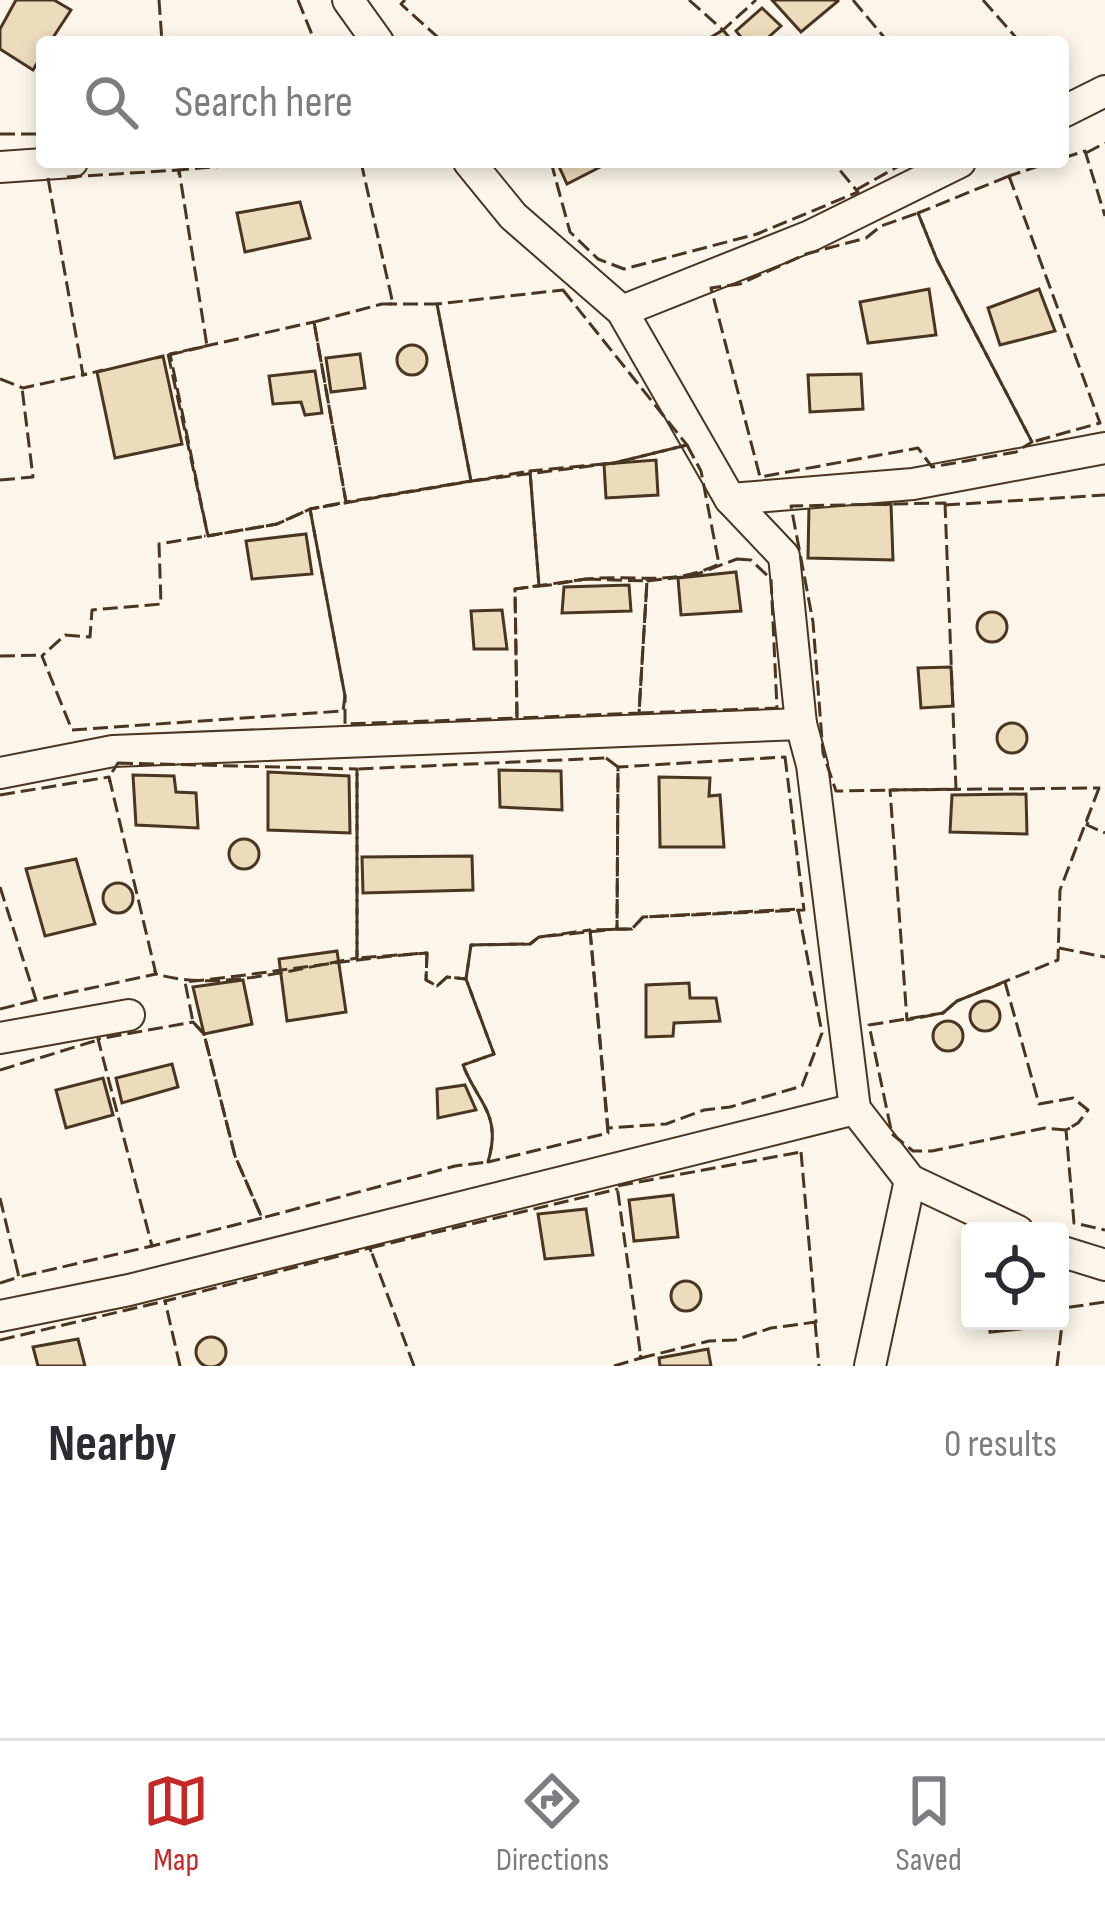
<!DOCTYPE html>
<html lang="en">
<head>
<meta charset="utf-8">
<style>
	body { margin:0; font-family:"Sofia Sans Condensed",sans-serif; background:#f7f7f7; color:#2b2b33 }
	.controls { position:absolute; right:36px; bottom:36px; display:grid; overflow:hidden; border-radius:12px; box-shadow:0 6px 18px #0003 }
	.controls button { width:108px; height:108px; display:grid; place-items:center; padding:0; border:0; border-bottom:3px solid #e1e1e2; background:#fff; color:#2b2b33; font:60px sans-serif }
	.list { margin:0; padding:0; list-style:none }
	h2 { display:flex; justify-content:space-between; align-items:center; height:156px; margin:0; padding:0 48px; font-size:51px }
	h2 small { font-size:39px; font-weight:400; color:#7c7c81 }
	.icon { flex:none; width:66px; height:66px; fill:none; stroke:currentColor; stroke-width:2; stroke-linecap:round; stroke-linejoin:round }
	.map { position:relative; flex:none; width:1105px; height:1366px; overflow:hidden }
	.search { position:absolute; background:#fff; box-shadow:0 6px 18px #0003; left:36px; right:36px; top:36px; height:132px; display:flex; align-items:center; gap:30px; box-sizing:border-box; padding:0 42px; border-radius:12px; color:#7c7c81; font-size:45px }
	.sheet { height:372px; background:#fff }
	nav { display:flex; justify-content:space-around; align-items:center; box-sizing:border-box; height:168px; border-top:3px solid #e1e1e2; background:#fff; font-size:33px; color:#7c7c81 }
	nav a { display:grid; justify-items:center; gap:6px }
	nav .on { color:#c62828 }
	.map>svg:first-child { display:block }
</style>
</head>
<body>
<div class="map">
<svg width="1105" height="1366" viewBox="0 0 1105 1366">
	<rect width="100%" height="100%" fill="#fbf6e9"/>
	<g fill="#ecdcbc" stroke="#4a3520" stroke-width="3">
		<path d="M 16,0 L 54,0 L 71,10 L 50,42 L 42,42 L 42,55 L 33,70 L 0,49 L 0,29 Z"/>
		<path d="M 772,0 L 838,0 L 838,1 L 801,32 Z"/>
		<path d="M 762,8 L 781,26 L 763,42 L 745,42 L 736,31 Z"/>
		<path d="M 723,30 L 733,42 L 703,42 Z"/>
		<path d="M 557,162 L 610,162 L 567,184 Z"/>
		<path d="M 300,202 L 310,238 L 245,252 L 237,213 Z"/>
		<path d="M 929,289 L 936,335 L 868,343 L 860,302 Z"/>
		<path d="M 1039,289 L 1055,331 L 1000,345 L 988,308 Z"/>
		<circle cx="412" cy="360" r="15"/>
		<path d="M 360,354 L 365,388 L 331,392 L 326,358 Z"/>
		<path d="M 163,356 L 182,444 L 115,458 L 97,372 Z"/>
		<path d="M 315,371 L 322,413 L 305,415 L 301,402 L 273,404 L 269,376 Z"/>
		<path d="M 861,374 L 863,409 L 810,412 L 808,375 Z"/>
		<path d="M 656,460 L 658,495 L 606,498 L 604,464 Z"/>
		<path d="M 891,504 L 893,560 L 808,558 L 809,505 Z"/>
		<path d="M 306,534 L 312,574 L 252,579 L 246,541 Z"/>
		<path d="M 736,572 L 741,611 L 681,615 L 678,578 Z"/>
		<path d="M 629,585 L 631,611 L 562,613 L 564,587 Z"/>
		<path d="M 502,610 L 507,649 L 474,649 L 471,611 Z"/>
		<circle cx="992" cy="627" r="15"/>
		<path d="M 951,667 L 953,706 L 921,708 L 918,668 Z"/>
		<circle cx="1012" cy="738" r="15"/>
		<path d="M 499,770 L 561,771 L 562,810 L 500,807 Z"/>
		<path d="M 268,772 L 349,776 L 350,833 L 268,830 Z"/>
		<path d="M 133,775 L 174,776 L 176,792 L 196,793 L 198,828 L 136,825 Z"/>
		<path d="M 659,777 L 710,778 L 709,796 L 720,795 L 724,847 L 660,847 Z"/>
		<path d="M 1026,794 L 1027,834 L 950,832 L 952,795 Z"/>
		<circle cx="244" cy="854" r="15"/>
		<path d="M 472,856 L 473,890 L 363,893 L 362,857 Z"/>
		<path d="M 76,859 L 95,924 L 45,936 L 26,869 Z"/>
		<circle cx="118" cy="898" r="15"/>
		<path d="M 337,951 L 346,1012 L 287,1021 L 279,959 Z"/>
		<path d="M 243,980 L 252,1024 L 204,1034 L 193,987 Z"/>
		<path d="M 689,983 L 690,998 L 716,998 L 720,1021 L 674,1023 L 673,1036 L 646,1037 L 646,985 Z"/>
		<circle cx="985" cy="1016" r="15"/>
		<circle cx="948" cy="1036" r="15"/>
		<path d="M 172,1064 L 178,1087 L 122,1103 L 116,1078 Z"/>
		<path d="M 103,1078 L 113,1115 L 66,1128 L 56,1090 Z"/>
		<path d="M 465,1085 L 476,1110 L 438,1118 L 437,1089 Z"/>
		<path d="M 673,1195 L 678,1237 L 634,1241 L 629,1200 Z"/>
		<path d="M 586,1209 L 593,1255 L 545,1259 L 538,1214 Z"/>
		<circle cx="686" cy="1296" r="15"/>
		<path d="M 989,1321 L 1020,1321 L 1021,1329 L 990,1332 Z"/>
		<circle cx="211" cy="1352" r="15"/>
		<path d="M 78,1339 L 85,1366 L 38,1366 L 33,1347 Z"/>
		<path d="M 708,1349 L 711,1366 L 660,1366 L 659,1358 Z"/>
	</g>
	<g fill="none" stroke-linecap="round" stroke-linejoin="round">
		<defs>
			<g id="minor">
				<path d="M 348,0 L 378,42"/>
				<path d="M 1063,112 L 1105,91"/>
				<path d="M 469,162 L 513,216 L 622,311 L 730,499 L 784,556 L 801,724 L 812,765 L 855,1109 L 910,1180 L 870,1366"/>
				<path d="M 0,167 L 72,162"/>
				<path d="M 622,311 L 810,236 L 960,162"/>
				<path d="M 730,499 L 913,484 L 1105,448"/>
				<path d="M 0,773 L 113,751 L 801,724"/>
				<path d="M 0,1038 L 129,1015"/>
				<path d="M 910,1180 L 1018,1231"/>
				<path d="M 1060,1251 L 1105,1265"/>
				<path d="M 0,1316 L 129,1290 L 855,1109"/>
			</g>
		</defs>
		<use href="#minor" stroke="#4a3520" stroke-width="34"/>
		<use href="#minor" stroke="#fbf6e9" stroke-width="30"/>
		<g stroke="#4a3520" stroke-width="3" stroke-dasharray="15 6" stroke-linecap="butt">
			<path d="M 159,0 L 162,42"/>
			<path d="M 298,0 L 315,42"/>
			<path d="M 405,0 L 401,4 L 443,42"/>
			<path d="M 689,0 L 723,30 L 756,0"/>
			<path d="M 853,0 L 888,42"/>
			<path d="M 983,0 L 1020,42"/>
			<path d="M 0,134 L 42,134"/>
			<path d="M 1086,153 L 1105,143"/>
			<path d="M 1063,158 L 1085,151 L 1105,216"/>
			<path d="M 361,162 L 393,304 L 389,304"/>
			<path d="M 551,162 L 570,232 L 598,259 L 624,269 L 757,234 L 858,192 L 833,162"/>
			<path d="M 179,175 L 179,170 L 269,162"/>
			<path d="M 1009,176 L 1100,423 L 1032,442 L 937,260 L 918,213 Z"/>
			<path d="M 67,177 L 179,170 L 207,346 L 156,358"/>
			<path d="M 48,178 L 83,375 L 103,370"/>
			<path d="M 1010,179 L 1009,176 L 1051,162"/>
			<path d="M 856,190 L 906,162"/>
			<path d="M 918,213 L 937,260 L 1032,442 L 1016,452 L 932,467 L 918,448 L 760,477 L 711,288 L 740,284 L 806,254 L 866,238 L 881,226 Z"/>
			<path d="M 563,290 L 687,445 L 614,463 L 471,481 L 437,304 Z"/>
			<path d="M 382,304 L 437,304 L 471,481 L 346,502 L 314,322 Z"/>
			<path d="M 314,322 L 346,502 L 310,509 L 277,524 L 208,536 L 170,354 Z"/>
			<path d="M 168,354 L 208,536 L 204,536"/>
			<path d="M 0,379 L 23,388 L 87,374"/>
			<path d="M 687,445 L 701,471 L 719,564 C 671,587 636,574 587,579 C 571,581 555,585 539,586 L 530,471 L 614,463 Z"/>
			<path d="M 530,471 L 539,586 L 515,589 L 517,718 L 345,724 L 345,696 L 310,509 Z"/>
			<path d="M 0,480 L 33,477 L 22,388"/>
			<path d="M 945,503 L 956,789 L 836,791 L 823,753 L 813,622 L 791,506 Z"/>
			<path d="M 945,505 L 1105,495"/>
			<path d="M 310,509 L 345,696 L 343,711 L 72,730 L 42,656 L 65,635 L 90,637 L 92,610 L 161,604 L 159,544 L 277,524 Z"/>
			<path d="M 737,559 L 751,560 L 771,579 L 777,708 L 639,713 L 647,581 L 692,576 Z"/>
			<path d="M 586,579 L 647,581 L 639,713 L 517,718 L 515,589 Z"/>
			<path d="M 0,656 L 43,655"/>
			<path d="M 785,757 L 804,910 L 643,917 L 632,929 L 617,929 L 618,767 Z"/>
			<path d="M 606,758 L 618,767 L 617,929 L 539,937 L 530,944 L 471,945 L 466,979 L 447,977 L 437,986 L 426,980 L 427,953 L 357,958 L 357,769 Z"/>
			<path d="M 118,763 L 357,769 L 357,958 C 293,969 219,992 156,974 L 109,777 Z"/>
			<path d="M 1099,788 L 1060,890 L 1058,960 L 957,1001 L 943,1013 L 907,1020 L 890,790 Z"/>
			<path d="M 0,795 L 109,777 L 110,782"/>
			<path d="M 1088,822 L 1087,825 L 1105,833"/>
			<path d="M 0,887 L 36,1000 L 156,974 L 154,969"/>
			<path d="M 798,909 L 822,1033 L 802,1086 L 730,1107 L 704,1110 L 666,1124 L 608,1128 L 590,930 L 632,929 L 643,917 Z"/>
			<path d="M 590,930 L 608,1133 L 488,1162 C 502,1114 479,1105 463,1065 L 494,1054 L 466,979 L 471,945 L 530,944 L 539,937 Z"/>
			<path d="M 1059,948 L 1105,957"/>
			<path d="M 427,953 L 426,980 L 437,986 L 447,977 L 466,979 L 494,1054 L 463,1065 C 479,1105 502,1114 488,1162 L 455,1166 L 262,1218 L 235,1156 L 204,1034 L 193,1022 L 185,982 C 266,974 346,959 427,953 Z"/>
			<path d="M 1005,982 L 1039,1104 L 1073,1098 L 1088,1110 L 1078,1123 L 1066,1130 L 1045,1128 L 932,1151 L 913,1151 L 892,1134 L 869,1025 L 943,1013 L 957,1001 Z"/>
			<path d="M 0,1009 L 36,1000 L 35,996"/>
			<path d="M 193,1022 L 204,1034 L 235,1156 L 262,1218 L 152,1246 L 98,1039 Z"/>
			<path d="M 0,1070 L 98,1040"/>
			<path d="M 1070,1128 L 1066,1130 L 1074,1223 L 1105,1230"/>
			<path d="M 801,1152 L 816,1322 L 771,1328 L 735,1340 L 709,1341 L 641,1358 L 617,1186 Z"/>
			<path d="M 0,1198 L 19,1277 L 152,1246 L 151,1243"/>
			<path d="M 0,1283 L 19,1277 L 18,1274"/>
			<path d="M 815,1322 L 819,1366"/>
			<path d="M 0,1340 L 165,1301 L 166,1305"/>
			<path d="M 180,1366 L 165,1301 L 370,1248 L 371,1252"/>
			<path d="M 414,1366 L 370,1248 L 618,1189"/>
			<path d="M 614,1366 L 641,1358 L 640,1355"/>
			<path d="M 1057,1366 L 1064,1308 L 1105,1302"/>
		</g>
	</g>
</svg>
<div class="controls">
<button><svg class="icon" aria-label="locate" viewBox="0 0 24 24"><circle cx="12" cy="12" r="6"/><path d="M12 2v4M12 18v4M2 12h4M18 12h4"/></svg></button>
</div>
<div class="search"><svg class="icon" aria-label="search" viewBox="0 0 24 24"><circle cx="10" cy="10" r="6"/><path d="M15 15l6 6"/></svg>Search here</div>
</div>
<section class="sheet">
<h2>Nearby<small>0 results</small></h2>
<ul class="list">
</ul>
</section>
<nav>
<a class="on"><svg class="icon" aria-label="map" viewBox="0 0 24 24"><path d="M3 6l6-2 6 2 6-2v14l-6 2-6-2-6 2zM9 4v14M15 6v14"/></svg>Map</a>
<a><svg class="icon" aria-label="directions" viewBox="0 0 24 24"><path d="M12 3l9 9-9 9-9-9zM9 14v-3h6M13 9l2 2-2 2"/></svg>Directions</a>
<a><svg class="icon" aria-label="saved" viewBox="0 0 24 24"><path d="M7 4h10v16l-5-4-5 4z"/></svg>Saved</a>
</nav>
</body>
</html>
